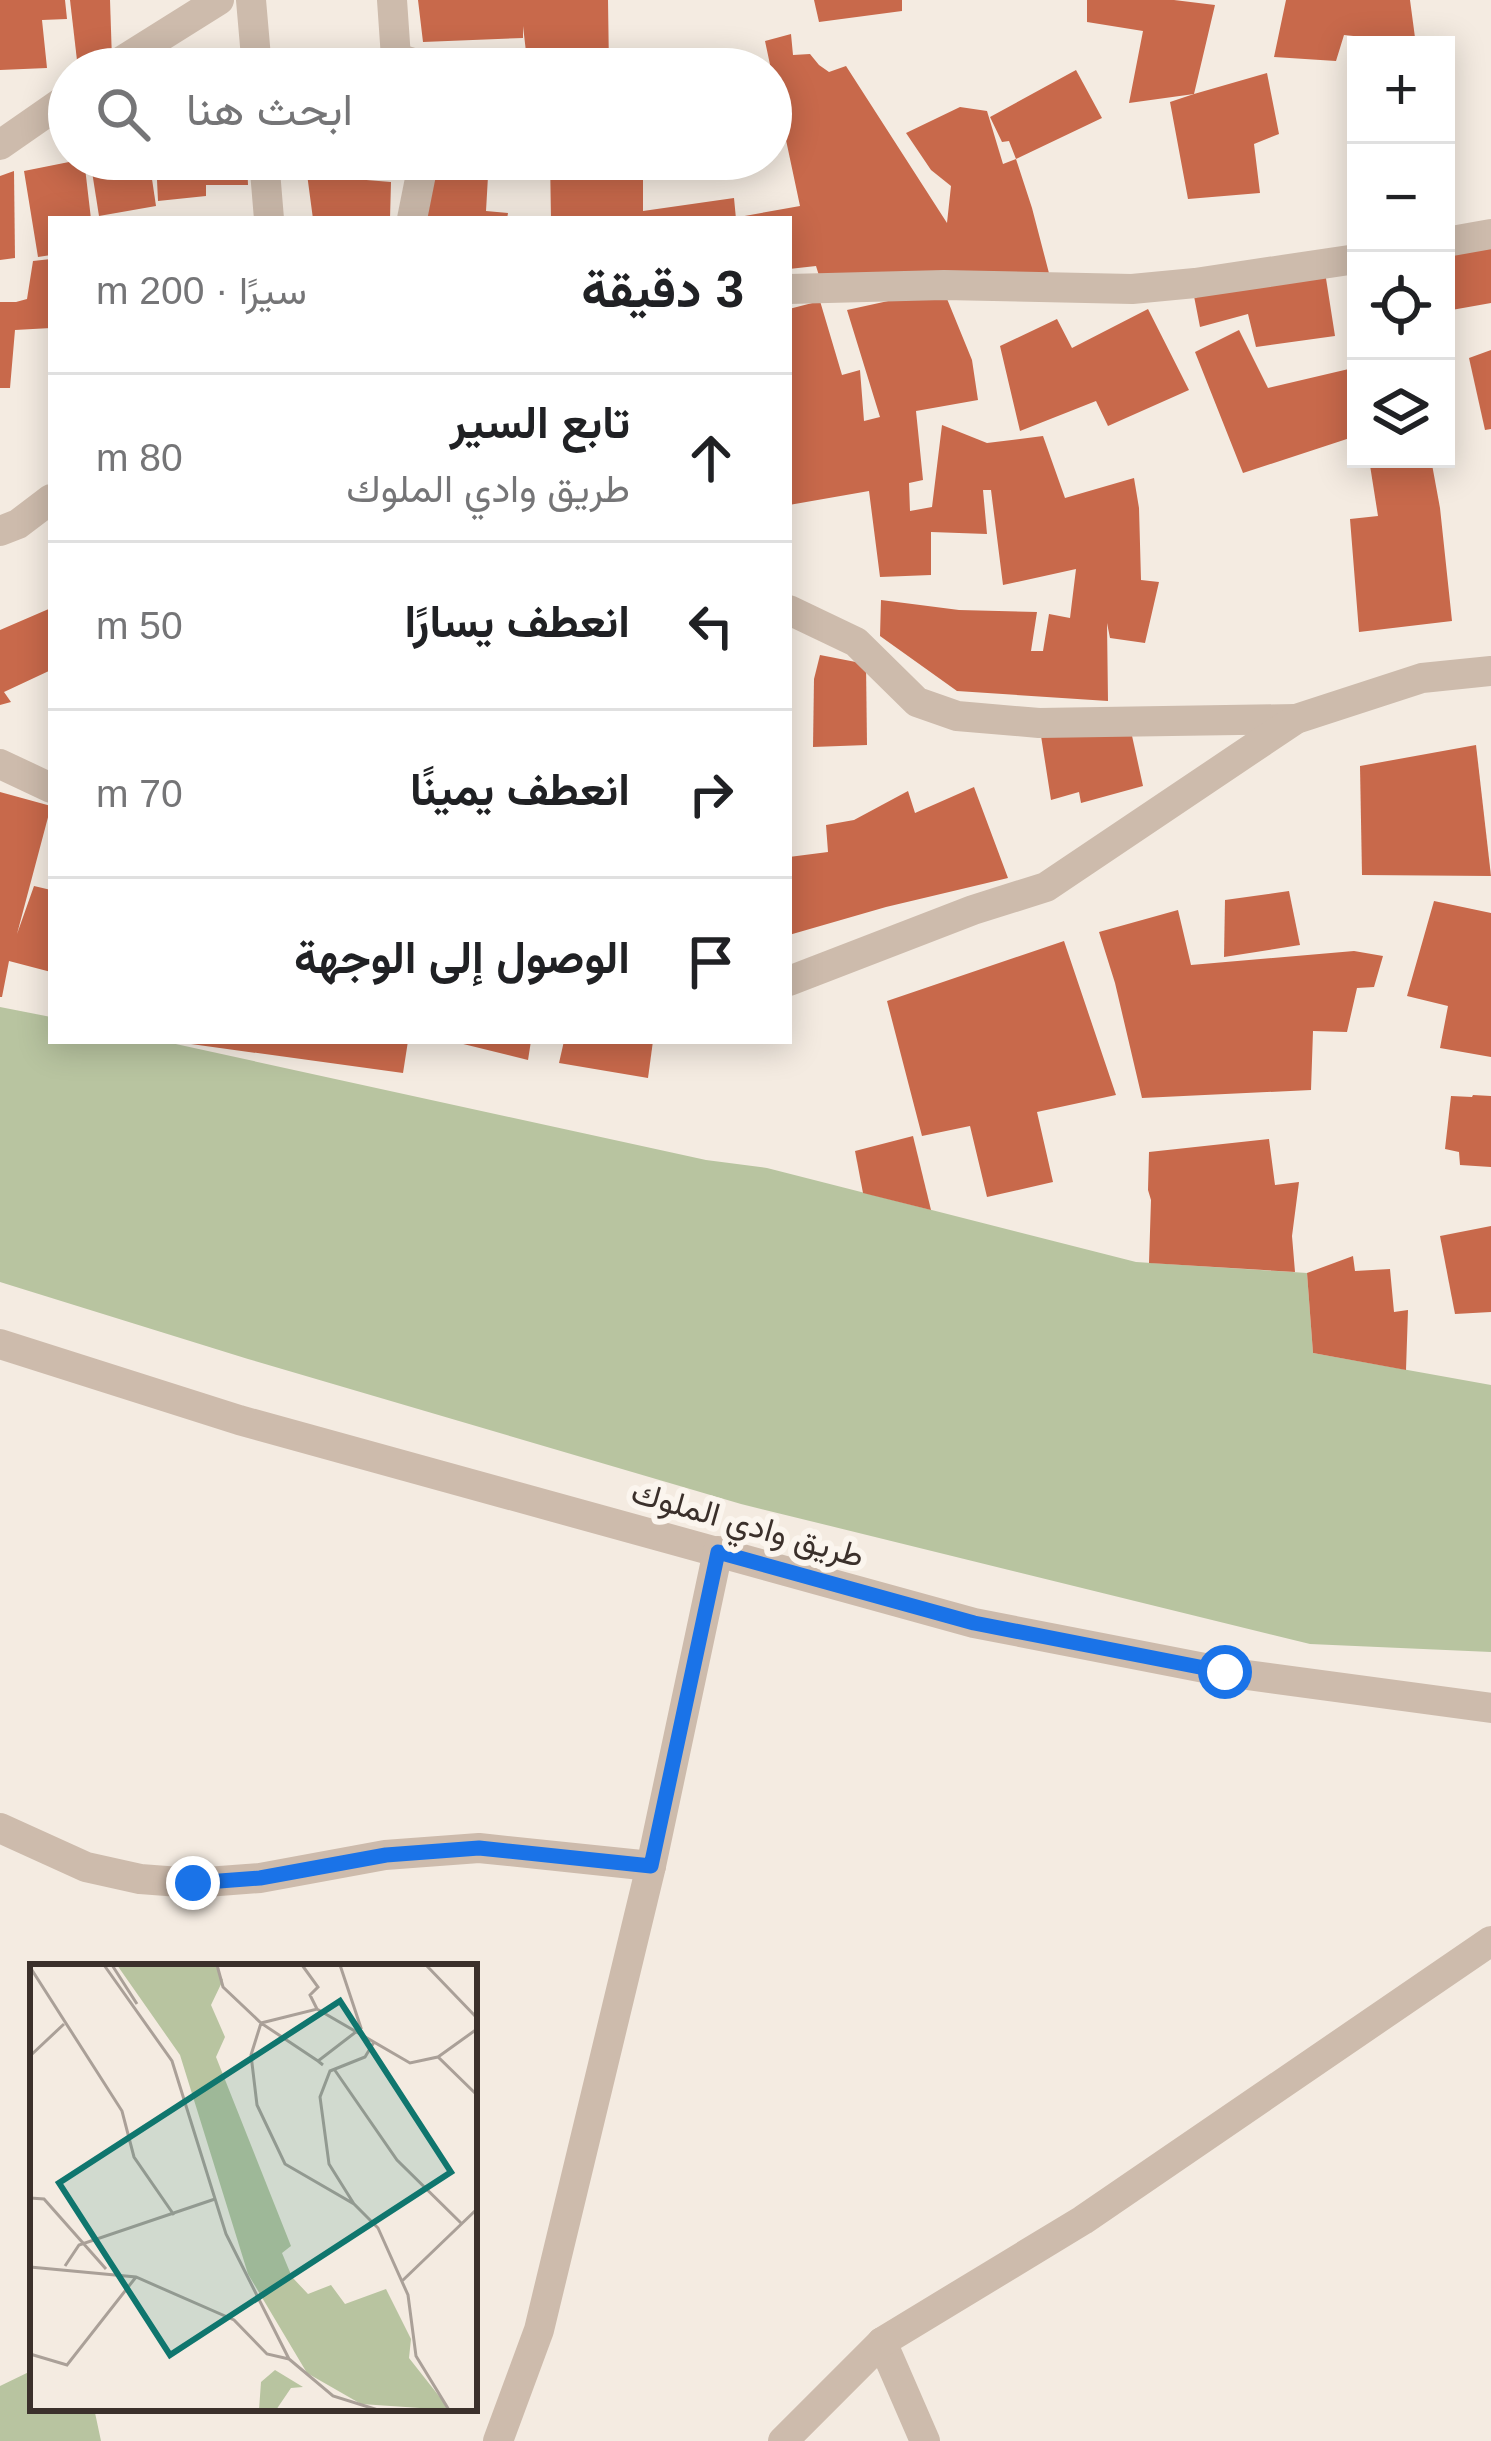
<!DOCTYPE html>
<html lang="ar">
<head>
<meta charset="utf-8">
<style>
	body { margin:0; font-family:Arial,Vazirmatn,sans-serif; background:#f2f2f2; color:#202124; direction:rtl }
	.controls { position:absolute; right:36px; top:36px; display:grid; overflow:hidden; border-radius:0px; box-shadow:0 6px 30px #0003 }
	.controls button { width:108px; height:108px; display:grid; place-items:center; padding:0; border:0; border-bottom:3px solid #e0e0e0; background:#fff; color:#202124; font:60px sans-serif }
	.stop { position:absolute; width:36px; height:36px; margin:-27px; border:9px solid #1a73e8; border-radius:50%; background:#fff }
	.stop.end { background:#1a73e8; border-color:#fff; box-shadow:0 3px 12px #0008 }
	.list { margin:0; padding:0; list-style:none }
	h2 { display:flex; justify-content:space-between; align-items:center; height:156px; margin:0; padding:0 48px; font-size:51px }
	h2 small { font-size:39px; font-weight:400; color:#757577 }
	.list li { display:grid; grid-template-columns:78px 1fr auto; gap:36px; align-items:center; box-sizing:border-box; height:168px; padding:0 48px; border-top:3px solid #e0e0e0 }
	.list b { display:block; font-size:45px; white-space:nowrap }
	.list p { margin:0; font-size:39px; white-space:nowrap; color:#757577 }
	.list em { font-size:39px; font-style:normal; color:#757577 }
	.icon { flex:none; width:66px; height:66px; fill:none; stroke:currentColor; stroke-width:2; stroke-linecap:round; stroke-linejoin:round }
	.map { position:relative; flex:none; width:1491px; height:2441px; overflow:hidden; direction:ltr }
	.search { position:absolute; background:#fff; box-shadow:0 6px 30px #0003; left:48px; top:48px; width:744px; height:132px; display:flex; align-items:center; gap:30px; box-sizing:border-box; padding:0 42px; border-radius:66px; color:#757577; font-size:45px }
	.panel { position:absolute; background:#fff; box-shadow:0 6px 30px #0003; left:48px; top:216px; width:744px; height:828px; border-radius:0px; direction:rtl }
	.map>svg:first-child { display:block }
</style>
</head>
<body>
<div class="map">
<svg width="1491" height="2441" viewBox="0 0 1491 2441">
	<rect width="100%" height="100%" fill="#f4ebe1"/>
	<g fill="#b8c4a0">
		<path d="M 0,1007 L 51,1017 L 51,1041 L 162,1041 L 706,1160 L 767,1168 L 1136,1262 L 1307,1273 L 1313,1353 L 1491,1385 L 1491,1652 L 1310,1644 L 741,1504 L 248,1359 L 0,1282 Z"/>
		<path d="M 33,2370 L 33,2408 L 94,2408 L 101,2441 L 0,2441 L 0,2386 Z"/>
	</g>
	<g fill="#c8694b">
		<path d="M 0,0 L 65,0 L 67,19 L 42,20 L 47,68 L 0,70 Z"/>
		<path d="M 70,0 L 110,0 L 112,60 L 100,69 L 78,69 Z"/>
		<path d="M 418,0 L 608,0 L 609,69 L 528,69 L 523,26 L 523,38 L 423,42 Z"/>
		<path d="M 814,0 L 902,0 L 902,11 L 819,22 Z"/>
		<path d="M 1087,0 L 1174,0 L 1215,5 L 1194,94 L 1267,73 L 1279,134 L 1254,144 L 1260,193 L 1188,199 L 1170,102 L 1194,94 L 1129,103 L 1143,31 L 1087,22 Z"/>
		<path d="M 1286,0 L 1410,0 L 1416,45 L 1393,45 L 1391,40 L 1344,35 L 1336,61 L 1274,57 Z"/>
		<path d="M 791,34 L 793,55 L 810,54 L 819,65 L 829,72 L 846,66 L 947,223 L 951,186 L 931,170 L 906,133 L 960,107 L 987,111 L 1003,164 L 1016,159 L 1032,208 L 1050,277 L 821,282 L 816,266 L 789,269 L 789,219 L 739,219 L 739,217 L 800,206 L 765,41 Z"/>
		<path d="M 496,62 L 495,69 L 451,69 L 453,63 Z"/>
		<path d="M 1076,70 L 1102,118 L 1016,159 L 1009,141 L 1002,142 L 990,117 Z"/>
		<path d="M 84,159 L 91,219 L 51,219 L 51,255 L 38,257 L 24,171 Z"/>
		<path d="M 90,159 L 149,159 L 156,206 L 99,216 Z"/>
		<path d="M 156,159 L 247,159 L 248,185 L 206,185 L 206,196 L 158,201 Z"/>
		<path d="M 305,159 L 364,159 L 363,176 L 342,178 L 391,182 L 390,219 L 313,219 Z"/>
		<path d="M 431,159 L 489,159 L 486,211 L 508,213 L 507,219 L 418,219 Z"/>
		<path d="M 550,159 L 643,159 L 643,211 L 734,198 L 736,219 L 551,219 Z"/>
		<path d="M 14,171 L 15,258 L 0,260 L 0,176 Z"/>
		<path d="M 1491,244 L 1491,303 L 1446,311 L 1446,253 Z"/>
		<path d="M 51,259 L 51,328 L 15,330 L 10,388 L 0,388 L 0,302 L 16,302 L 27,299 L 33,261 Z"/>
		<path d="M 1325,272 L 1335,336 L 1256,347 L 1248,314 L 1200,327 L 1193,291 Z"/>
		<path d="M 943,289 L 972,360 L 978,400 L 916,411 L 923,480 L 909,483 L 910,511 L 932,507 L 942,425 L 987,443 L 1043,436 L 1065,498 L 1134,478 L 1139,508 L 1141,580 L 1159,582 L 1145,643 L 1110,638 L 1107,623 L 1108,701 L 957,691 L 880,636 L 881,600 L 959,610 L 1037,612 L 1031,651 L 1043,651 L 1049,614 L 1070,618 L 1076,569 L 1003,585 L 991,490 L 983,490 L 987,534 L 931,532 L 931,575 L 880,577 L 869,491 L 789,505 L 789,309 L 820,301 L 842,375 L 860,370 L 864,421 L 880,417 L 847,310 Z"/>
		<path d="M 1148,309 L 1189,390 L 1108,426 L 1096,401 L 1020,431 L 1000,346 L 1057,319 L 1072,348 Z"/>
		<path d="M 1239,330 L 1268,388 L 1353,368 L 1356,386 L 1356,436 L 1243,473 L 1195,352 Z"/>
		<path d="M 1491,350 L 1491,429 L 1485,430 L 1469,358 Z"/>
		<path d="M 1369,459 L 1431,459 L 1440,508 L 1452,621 L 1359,632 L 1350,519 L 1378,516 Z"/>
		<path d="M 51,608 L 51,670 L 4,692 L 11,702 L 0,705 L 0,630 Z"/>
		<path d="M 820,655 L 866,664 L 867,745 L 813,747 L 814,679 Z"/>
		<path d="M 1129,722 L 1143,786 L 1081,803 L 1079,792 L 1051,800 L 1039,723 Z"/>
		<path d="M 1476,745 L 1491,876 L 1362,875 L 1360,766 Z"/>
		<path d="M 974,787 L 1008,878 L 886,907 L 789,935 L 789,857 L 828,852 L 826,825 L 854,820 L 908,791 L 915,813 Z"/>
		<path d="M 0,792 L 51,806 L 17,934 L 34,886 L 51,890 L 51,972 L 9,961 L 2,997 L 0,997 Z"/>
		<path d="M 1289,891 L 1300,945 L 1224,957 L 1225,900 Z"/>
		<path d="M 1434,901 L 1491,913 L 1491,1057 L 1440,1048 L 1448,1006 L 1407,996 Z"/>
		<path d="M 1178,910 L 1191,965 L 1354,951 L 1383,956 L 1374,987 L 1357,988 L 1347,1032 L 1313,1031 L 1311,1090 L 1142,1098 L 1115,983 L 1099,932 Z"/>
		<path d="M 1064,941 L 1116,1095 L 1037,1112 L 1053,1182 L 987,1197 L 970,1126 L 922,1136 L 887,1001 Z"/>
		<path d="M 191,1041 L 408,1041 L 403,1073 L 191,1044 Z"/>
		<path d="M 451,1041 L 531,1041 L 528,1060 Z"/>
		<path d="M 564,1041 L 653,1041 L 648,1078 L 559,1063 Z"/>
		<path d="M 1473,1095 L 1491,1096 L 1491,1167 L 1460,1165 L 1459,1152 L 1445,1149 L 1451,1096 L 1472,1097 Z"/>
		<path d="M 913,1136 L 931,1210 L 863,1193 L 855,1151 Z"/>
		<path d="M 1269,1139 L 1275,1185 L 1299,1182 L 1292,1236 L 1295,1272 L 1149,1263 L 1151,1200 L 1148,1190 L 1149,1152 Z"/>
		<path d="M 1491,1226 L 1491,1312 L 1455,1314 L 1440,1236 Z"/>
		<path d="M 1353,1256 L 1355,1271 L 1390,1269 L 1394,1312 L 1408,1310 L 1406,1370 L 1313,1353 L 1307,1273 Z"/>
	</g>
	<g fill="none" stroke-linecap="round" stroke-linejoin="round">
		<g stroke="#cdbbac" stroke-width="30">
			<path d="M 251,0 L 257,69"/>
			<path d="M 392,0 L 396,58 L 433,69"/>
			<path d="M 109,69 L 219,0"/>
			<path d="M 0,145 L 69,97"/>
			<path d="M 264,159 L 269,219"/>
			<path d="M 412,219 L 424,159"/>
			<path d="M 1446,242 L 1491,234"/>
			<path d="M 789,289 L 944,285 L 1132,289 L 1195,283 L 1356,259"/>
			<path d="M 0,531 L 18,524 L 51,499"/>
			<path d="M 789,610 L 856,642 L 917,702 L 957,716 L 1039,723 L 1296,719"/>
			<path d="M 0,764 L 51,788"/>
			<path d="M 789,981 L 973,910 L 1046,887 L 1296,719 L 1422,678 L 1491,671"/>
			<path d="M 0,1344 L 239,1420 L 974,1623 L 1225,1672 L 1491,1708"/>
			<path d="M 0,1828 L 86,1867 L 140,1879 L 193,1883 L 260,1878 L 385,1855 L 479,1848 L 651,1866"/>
			<path d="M 882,2342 L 925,2441"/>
			<path d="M 498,2441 L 539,2330 L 651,1866 L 718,1551"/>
			<path d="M 783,2441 L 882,2342 L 1083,2220 L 1491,1941"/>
		</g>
	</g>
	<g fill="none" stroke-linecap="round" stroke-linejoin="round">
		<path stroke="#1a73e8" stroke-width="15" d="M 193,1883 L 260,1878 L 386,1855 L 479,1848 L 651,1866 L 718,1552 L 974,1623 L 1225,1672"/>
	</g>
	<g text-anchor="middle" stroke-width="12" stroke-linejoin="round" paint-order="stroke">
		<g font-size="33" fill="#3b302b" stroke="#fbf5ee">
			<text transform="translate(748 1523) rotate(16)" y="12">طريق وادي الملوك</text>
		</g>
	</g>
	<g transform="translate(30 1964)">
		<rect width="447" height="447" fill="#f4ebe1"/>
		<path d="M 87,1 L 185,1 L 193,16 L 181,41 L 195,73 L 186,93 L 261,282 L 252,289 L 262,313 L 278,330 L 301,321 L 315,340 L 356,325 L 381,375 L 379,394 L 420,446 L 331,440 L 277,409 L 218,310 L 150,91 ZM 245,406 L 273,423 L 261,424 L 246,446 L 229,446 L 231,418 Z" fill="#b8c4a0"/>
		<path fill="none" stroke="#aaa098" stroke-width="3" d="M 74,1 L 142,97 L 196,270 L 259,395 L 303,432 L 348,446M 82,1 L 107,40M 187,1 L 193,23 L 231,59 L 287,45 L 380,99 L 408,93 L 447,131M 272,1 L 288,23 L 280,31 L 287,45M 396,1 L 447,54M 0,3 L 92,147 L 104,193 L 144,251M 0,92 L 34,60M 408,93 L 447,65M 288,97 L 231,59 L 221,91 L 227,141 L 255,200 L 324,240 L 348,264 L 378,331 L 386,392 L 419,446M 293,101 L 288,97 L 331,64 L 310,1M 304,105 L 367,196 L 432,260M 0,234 L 14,235 L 76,305M 324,240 L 299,200 L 290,133 L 300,107 L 335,93 L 344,78M 35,302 L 49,281 L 185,235M 0,303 L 106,313 L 204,356 L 237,390 L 259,395M 371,318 L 447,245M 0,390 L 37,401 L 106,313"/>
		<path fill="#0f766e" fill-opacity="0.15" stroke="#0f766e" stroke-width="6" d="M 310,37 L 421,208 L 140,391 L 29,219 Z"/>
		<rect width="447" height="447" fill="none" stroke="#3b302b" stroke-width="6"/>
	</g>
</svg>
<div class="controls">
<button>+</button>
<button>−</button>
<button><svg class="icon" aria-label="locate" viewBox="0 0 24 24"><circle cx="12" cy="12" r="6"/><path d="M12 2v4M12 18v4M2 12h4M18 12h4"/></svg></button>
<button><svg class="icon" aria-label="layers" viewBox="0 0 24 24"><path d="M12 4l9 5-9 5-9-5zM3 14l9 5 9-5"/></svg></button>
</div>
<div class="stop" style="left:1225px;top:1672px"></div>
<div class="stop end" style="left:193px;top:1883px"></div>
<div class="search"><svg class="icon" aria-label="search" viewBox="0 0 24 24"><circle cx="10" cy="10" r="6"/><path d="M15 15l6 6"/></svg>ابحث هنا</div>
<section class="panel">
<h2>3 دقيقة<small>سيرًا · 200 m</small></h2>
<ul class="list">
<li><svg class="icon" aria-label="ahead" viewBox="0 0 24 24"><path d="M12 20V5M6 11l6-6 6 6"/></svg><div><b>تابع السير</b><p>طريق وادي الملوك</p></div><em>80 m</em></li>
<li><svg class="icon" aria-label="left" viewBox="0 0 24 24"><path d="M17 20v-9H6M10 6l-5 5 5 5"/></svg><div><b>انعطف يسارًا</b></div><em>50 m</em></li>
<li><svg class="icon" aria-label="right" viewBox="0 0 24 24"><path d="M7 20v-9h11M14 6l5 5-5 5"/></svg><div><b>انعطف يمينًا</b></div><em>70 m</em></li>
<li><svg class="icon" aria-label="arrive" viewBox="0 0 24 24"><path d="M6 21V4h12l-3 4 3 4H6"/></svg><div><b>الوصول إلى الوجهة</b></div></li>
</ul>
</section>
</div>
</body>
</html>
